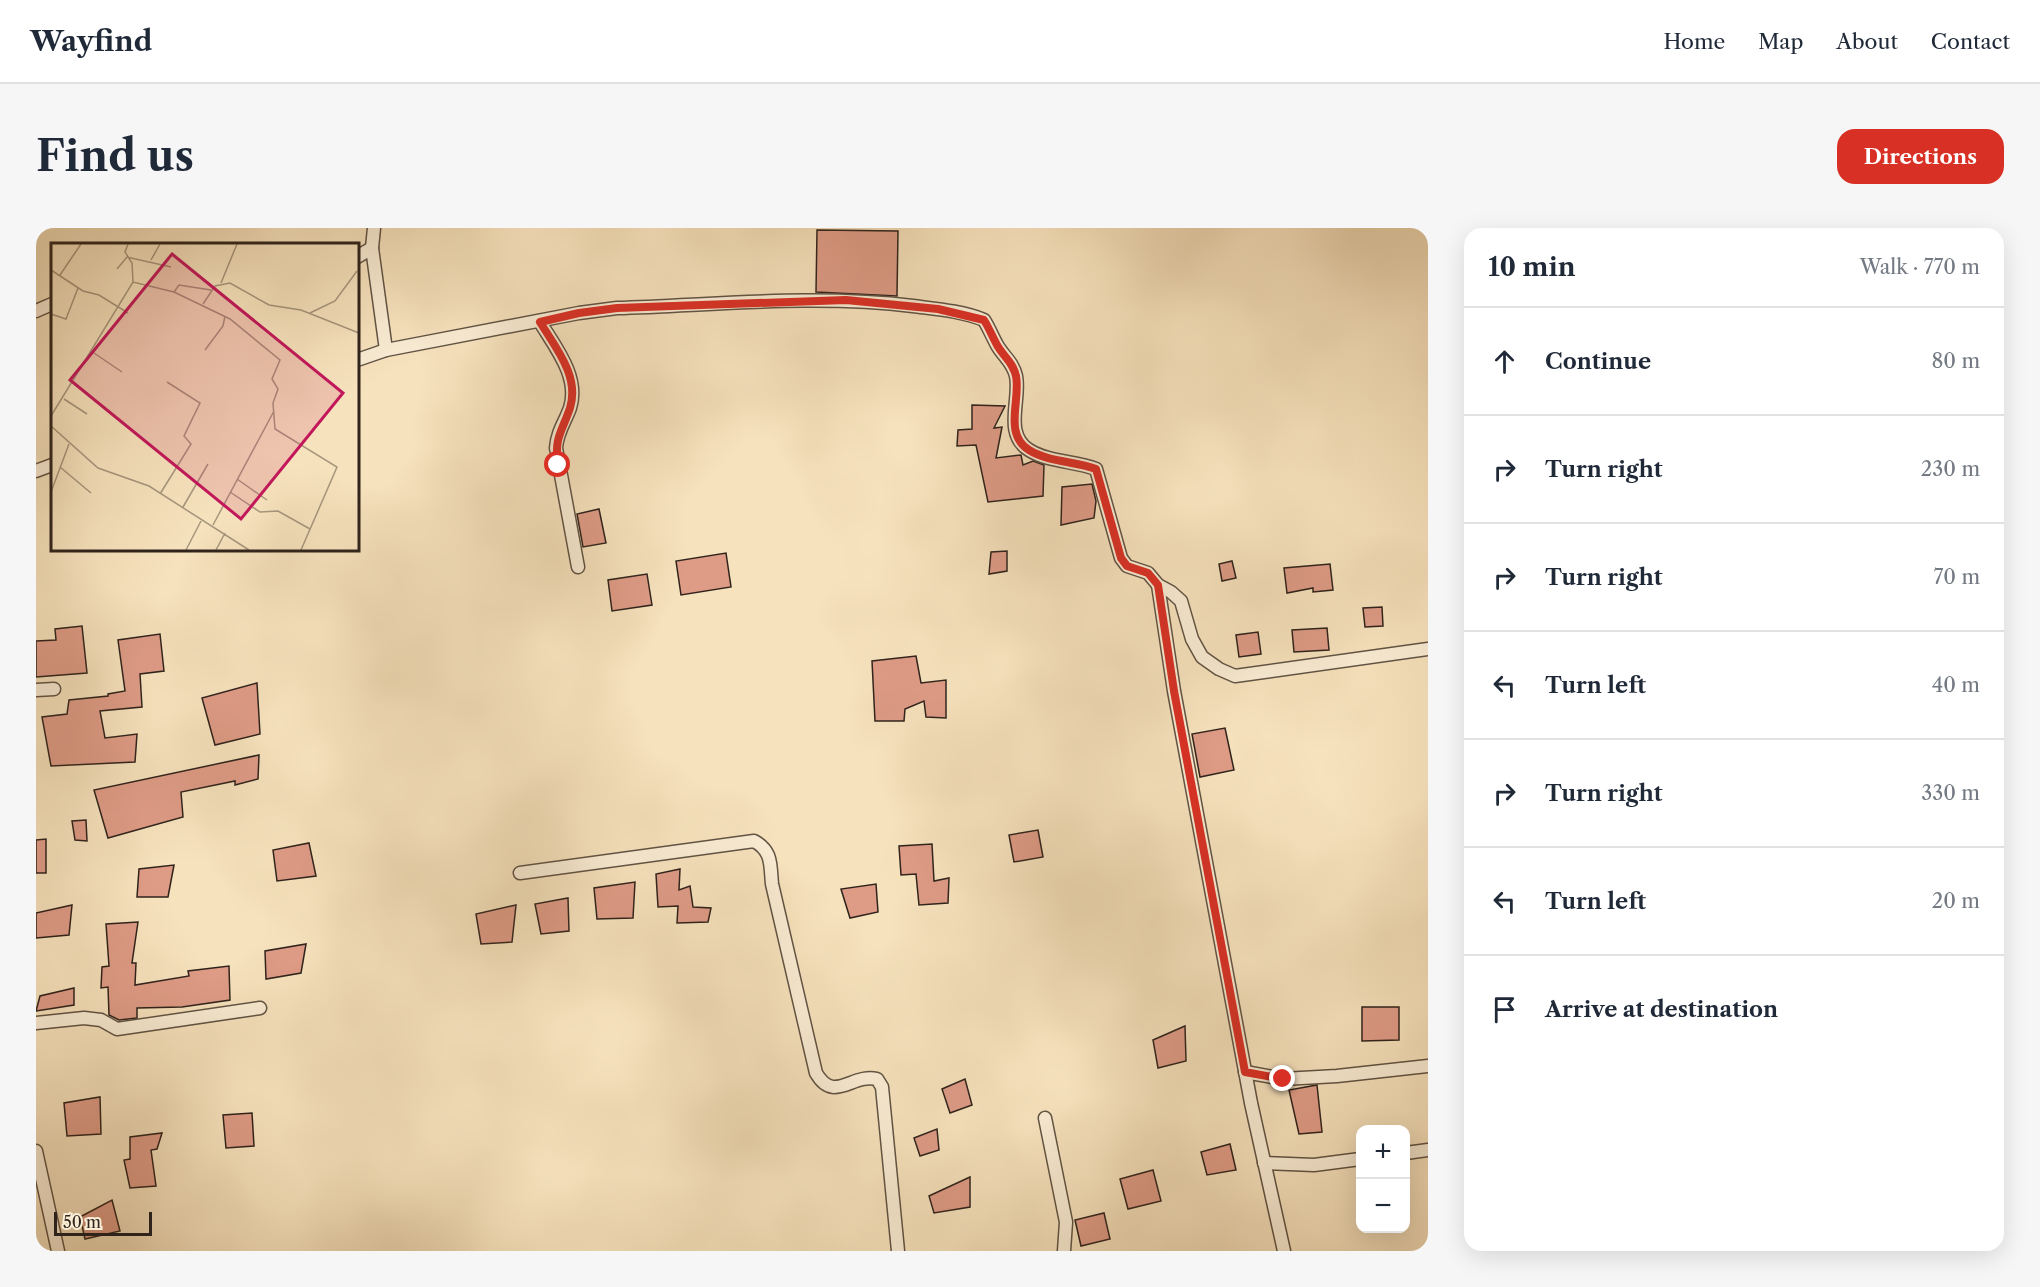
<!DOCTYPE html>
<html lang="en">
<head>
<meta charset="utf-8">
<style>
	body { margin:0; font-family:"Libre Caslon Text",serif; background:#f6f6f7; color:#1f2937 }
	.controls { position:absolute; right:18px; bottom:18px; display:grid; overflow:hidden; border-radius:12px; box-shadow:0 6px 24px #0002 }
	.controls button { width:54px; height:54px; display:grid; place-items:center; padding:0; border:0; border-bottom:2px solid #e0e1e3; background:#fff; color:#1f2937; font:30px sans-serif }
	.scale { position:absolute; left:18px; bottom:15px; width:98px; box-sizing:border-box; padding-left:6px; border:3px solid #2f231c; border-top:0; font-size:16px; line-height:21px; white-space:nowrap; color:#2f231c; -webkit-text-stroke:4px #f9ecd4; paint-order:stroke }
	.stop { position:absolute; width:18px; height:18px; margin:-14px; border:4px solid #d93025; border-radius:50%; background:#fff }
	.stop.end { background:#d93025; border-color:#fff; box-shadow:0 2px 6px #0008 }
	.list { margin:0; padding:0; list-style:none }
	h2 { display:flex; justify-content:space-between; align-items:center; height:78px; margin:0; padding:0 24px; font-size:26px }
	h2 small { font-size:20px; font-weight:400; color:#747a83 }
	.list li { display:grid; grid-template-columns:39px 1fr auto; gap:18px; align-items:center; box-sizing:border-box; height:108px; padding:0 24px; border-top:2px solid #e0e1e3 }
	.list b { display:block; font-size:22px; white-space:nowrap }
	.list em { font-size:20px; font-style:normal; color:#747a83 }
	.icon { flex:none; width:33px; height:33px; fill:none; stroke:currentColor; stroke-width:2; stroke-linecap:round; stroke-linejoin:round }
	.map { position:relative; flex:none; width:1392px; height:1023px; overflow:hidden; border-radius:18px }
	header { display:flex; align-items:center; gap:36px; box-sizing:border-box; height:84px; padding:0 30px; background:#fff; border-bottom:2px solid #e0e1e3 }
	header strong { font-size:28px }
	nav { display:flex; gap:33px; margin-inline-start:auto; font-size:21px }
	.intro { display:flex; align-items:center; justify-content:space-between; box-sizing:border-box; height:144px; padding:0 36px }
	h1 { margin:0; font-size:42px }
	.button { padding:15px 27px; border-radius:18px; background:#d93025; color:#fff; font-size:21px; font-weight:700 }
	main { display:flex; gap:36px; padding:0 36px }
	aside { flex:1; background:#fff; border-radius:18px; box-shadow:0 6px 24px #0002 }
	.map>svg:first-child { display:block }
</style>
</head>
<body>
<header>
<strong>Wayfind</strong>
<nav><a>Home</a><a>Map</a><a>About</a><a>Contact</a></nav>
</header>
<div class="intro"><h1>Find us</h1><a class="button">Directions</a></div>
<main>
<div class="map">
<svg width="1392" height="1023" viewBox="0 0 1392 1023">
	<rect width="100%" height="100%" fill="#f6e2bd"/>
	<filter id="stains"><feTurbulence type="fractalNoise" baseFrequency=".00333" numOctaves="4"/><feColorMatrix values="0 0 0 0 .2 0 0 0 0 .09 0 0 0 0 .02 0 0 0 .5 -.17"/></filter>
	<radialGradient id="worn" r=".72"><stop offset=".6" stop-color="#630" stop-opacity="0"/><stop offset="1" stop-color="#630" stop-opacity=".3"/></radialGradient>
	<g fill="#de9b86" stroke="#2f231c" stroke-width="1.5">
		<path d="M 781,2 L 862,3 L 861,68 L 780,64 Z"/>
		<path d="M 936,177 L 969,178 L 958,200 L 966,199 L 960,230 L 985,227 L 987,237 L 997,233 L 1008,237 L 1007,268 L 952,274 L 940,217 L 921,218 L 922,202 L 936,201 Z"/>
		<path d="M 1056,256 L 1060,273 L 1058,290 L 1025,297 L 1026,259 Z"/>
		<path d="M 563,281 L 570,315 L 547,319 L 541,286 Z"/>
		<path d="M 971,323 L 971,343 L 953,346 L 955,324 Z"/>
		<path d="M 690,325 L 695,359 L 645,367 L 640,333 Z"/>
		<path d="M 1196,333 L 1200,350 L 1186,353 L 1183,336 Z"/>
		<path d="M 1294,336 L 1297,362 L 1277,364 L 1277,360 L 1251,365 L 1248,340 Z"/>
		<path d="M 611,346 L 616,377 L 576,383 L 572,352 Z"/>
		<path d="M 1346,379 L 1347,398 L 1329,399 L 1327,380 Z"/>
		<path d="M 46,398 L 51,445 L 0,449 L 0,413 L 20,412 L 19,401 Z"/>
		<path d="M 1291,400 L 1293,422 L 1258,424 L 1256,402 Z"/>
		<path d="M 1222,404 L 1225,426 L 1203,429 L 1200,407 Z"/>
		<path d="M 124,406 L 128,443 L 104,446 L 106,479 L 64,483 L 69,510 L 101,506 L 99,534 L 15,538 L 6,489 L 31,486 L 33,472 L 72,468 L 72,466 L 89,463 L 82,412 Z"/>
		<path d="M 880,428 L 885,455 L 910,452 L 910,490 L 890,489 L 888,473 L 869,481 L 868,493 L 839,493 L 836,433 Z"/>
		<path d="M 221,455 L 224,506 L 179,517 L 166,470 Z"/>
		<path d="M 1189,500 L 1198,542 L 1164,549 L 1156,506 Z"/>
		<path d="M 223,527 L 222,551 L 199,557 L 199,553 L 145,564 L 147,589 L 72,610 L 58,562 Z"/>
		<path d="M 50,592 L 51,613 L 39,612 L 36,593 Z"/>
		<path d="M 1002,602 L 1007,629 L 978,634 L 973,607 Z"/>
		<path d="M 10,611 L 10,645 L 0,645 L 0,612 Z"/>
		<path d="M 273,615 L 280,648 L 241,653 L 237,622 Z"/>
		<path d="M 896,616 L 898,653 L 913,650 L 912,675 L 883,677 L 880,646 L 865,647 L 863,618 Z"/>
		<path d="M 138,637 L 132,669 L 101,669 L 103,641 Z"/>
		<path d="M 644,641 L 643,662 L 654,658 L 657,679 L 675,680 L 672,694 L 641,695 L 642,678 L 622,679 L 620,646 Z"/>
		<path d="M 599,654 L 597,690 L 561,691 L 558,660 Z"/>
		<path d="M 840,656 L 842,684 L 814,690 L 805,661 Z"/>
		<path d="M 532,670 L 533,703 L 505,706 L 499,676 Z"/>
		<path d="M 36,677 L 33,707 L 0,710 L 0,685 Z"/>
		<path d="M 480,677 L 476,714 L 445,716 L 440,686 Z"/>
		<path d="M 102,694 L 96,735 L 100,735 L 99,757 L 153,748 L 152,743 L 193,738 L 194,772 L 146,779 L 101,780 L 101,790 L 83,792 L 73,787 L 72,759 L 65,760 L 66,739 L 73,738 L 70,696 Z"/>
		<path d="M 270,716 L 265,745 L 230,751 L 229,723 Z"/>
		<path d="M 38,760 L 38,777 L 0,783 L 4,768 Z"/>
		<path d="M 1326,779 L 1363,779 L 1363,812 L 1326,813 Z"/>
		<path d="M 1149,798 L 1150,833 L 1122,840 L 1117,812 Z"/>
		<path d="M 929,851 L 936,877 L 914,885 L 906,861 Z"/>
		<path d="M 1281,857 L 1286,904 L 1263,906 L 1253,862 Z"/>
		<path d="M 64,869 L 65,906 L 31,908 L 28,875 Z"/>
		<path d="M 216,885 L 218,918 L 190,920 L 187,887 Z"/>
		<path d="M 901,901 L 903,922 L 884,928 L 878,910 Z"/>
		<path d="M 126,905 L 121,921 L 115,922 L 120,958 L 94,960 L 88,932 L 94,931 L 94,909 Z"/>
		<path d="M 1194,916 L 1200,942 L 1171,947 L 1165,924 Z"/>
		<path d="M 1117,942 L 1125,973 L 1092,981 L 1084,951 Z"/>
		<path d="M 934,949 L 934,979 L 898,985 L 893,968 Z"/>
		<path d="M 76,972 L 84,1003 L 49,1011 L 44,989 Z"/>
		<path d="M 1068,985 L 1074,1011 L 1045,1018 L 1039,992 Z"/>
	</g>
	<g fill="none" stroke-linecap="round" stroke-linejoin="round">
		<defs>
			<g id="minor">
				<path d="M 338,0 L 336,20 L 350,122"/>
				<path d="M 321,29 L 336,20"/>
				<path d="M 0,83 L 16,76"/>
				<path d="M 504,94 C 519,119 544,149 534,180 C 529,194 521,204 520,220 L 542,339"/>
				<path d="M 321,132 L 350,122 L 543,85 L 581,80 C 679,77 779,66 877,78 C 900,81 926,83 948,92 C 953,100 956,108 961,117 C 967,128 977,134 980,148 C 985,171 967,206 993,222 C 1012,234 1038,233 1060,241 L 1085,330 L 1091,338 L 1112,345 L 1122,357 L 1135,364 L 1145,373 L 1156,411 L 1166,429 L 1183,441 L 1199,448 L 1392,421"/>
				<path d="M 0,243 L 16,237"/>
				<path d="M 1122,357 L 1138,463 L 1215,875 L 1248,1023"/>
				<path d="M 0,462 L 18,461"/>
				<path d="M 484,645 L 718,613 C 737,623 734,638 736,656 L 780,845 C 798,876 816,845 841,851 L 846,859 L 862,1023"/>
				<path d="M 0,795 L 48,790 L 65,792 L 81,801 L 224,780"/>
				<path d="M 1209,844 L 1247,851 L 1301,848 L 1392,838"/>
				<path d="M 1009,890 L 1030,994 L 1028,1023"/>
				<path d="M 0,923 L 22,1023"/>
				<path d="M 1370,925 L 1392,922"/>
				<path d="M 1228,935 L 1278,937 L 1324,931"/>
			</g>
		</defs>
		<use href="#minor" stroke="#615344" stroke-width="15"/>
		<use href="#minor" stroke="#f9ecd4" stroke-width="12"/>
	</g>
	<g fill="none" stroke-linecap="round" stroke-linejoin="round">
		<path stroke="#d93025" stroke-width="8" d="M 522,237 C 518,209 526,204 534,180 C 544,148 519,119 504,94 L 543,85 L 581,80 L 810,72 L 902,81 L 948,92 C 953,100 956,108 961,117 C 967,128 977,134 980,148 C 985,171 967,206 993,222 C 1012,234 1038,233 1060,241 L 1085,330 L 1091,338 L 1112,345 L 1122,357 L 1138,463 L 1209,844 L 1247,851"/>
	</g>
	<g transform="translate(15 15)">
		<rect width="308" height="308" fill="#f6e2bd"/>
		<path fill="none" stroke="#a6967d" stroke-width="1.5" d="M 77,1 L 74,9 L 81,20 L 82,39M 100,17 L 109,1M 66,26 L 76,14 L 120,24M 0,27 L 32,48 L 48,52 L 77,70M 9,32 L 30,1M 170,40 L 186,1M 123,49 L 128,42 L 160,47M 152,61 L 164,43 L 179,40 L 218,62 L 250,67 L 308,90M 259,70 L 284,58 L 306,28M 0,71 L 15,76 L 27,45M 154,107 L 172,83 L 174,73M 40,108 L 71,129M 13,156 L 36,171M 0,173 L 82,39 L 123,49 L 179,76 L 229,117 L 221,136 L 227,146 L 222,160 L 224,186 L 286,224 L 250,307M 0,183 L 47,225 L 98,243 L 198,307M 9,224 L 40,250M 186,236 L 216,257M 0,249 L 18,201M 179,249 L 209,269 L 227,268 L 259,286M 109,251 L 140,201 L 133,193 L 149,160 L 116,139M 132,264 L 157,221M 162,282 L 223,168M 135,307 L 151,276M 165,307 L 174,290"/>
		<path fill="#c2185b" fill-opacity="0.15" stroke="#c2185b" stroke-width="3" d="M 121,11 L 292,150 L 190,276 L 19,137 Z"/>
		<rect width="308" height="308" fill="none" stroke="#2f231c" stroke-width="3"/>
	</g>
	<rect width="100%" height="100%" filter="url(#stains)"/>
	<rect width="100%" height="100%" fill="url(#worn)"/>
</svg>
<div class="controls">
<button>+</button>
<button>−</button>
</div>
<div class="scale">50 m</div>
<div class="stop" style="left:522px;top:237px"></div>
<div class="stop end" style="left:1247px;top:851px"></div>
</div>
<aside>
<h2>10 min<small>Walk · 770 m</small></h2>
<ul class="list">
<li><svg class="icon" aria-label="ahead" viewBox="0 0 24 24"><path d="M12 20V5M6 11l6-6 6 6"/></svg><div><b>Continue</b></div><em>80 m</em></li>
<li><svg class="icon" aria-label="right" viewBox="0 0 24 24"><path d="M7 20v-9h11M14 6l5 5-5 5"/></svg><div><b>Turn right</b></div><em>230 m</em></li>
<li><svg class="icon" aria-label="right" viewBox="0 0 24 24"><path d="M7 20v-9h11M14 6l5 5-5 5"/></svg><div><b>Turn right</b></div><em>70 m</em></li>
<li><svg class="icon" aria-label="left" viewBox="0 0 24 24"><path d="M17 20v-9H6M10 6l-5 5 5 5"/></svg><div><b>Turn left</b></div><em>40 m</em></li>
<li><svg class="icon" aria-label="right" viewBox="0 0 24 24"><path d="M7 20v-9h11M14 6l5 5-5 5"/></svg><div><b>Turn right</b></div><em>330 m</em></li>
<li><svg class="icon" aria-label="left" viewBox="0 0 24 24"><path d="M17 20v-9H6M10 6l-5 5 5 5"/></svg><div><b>Turn left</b></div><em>20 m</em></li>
<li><svg class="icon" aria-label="arrive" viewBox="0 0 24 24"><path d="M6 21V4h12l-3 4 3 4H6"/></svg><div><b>Arrive at destination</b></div></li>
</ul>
</aside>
</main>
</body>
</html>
